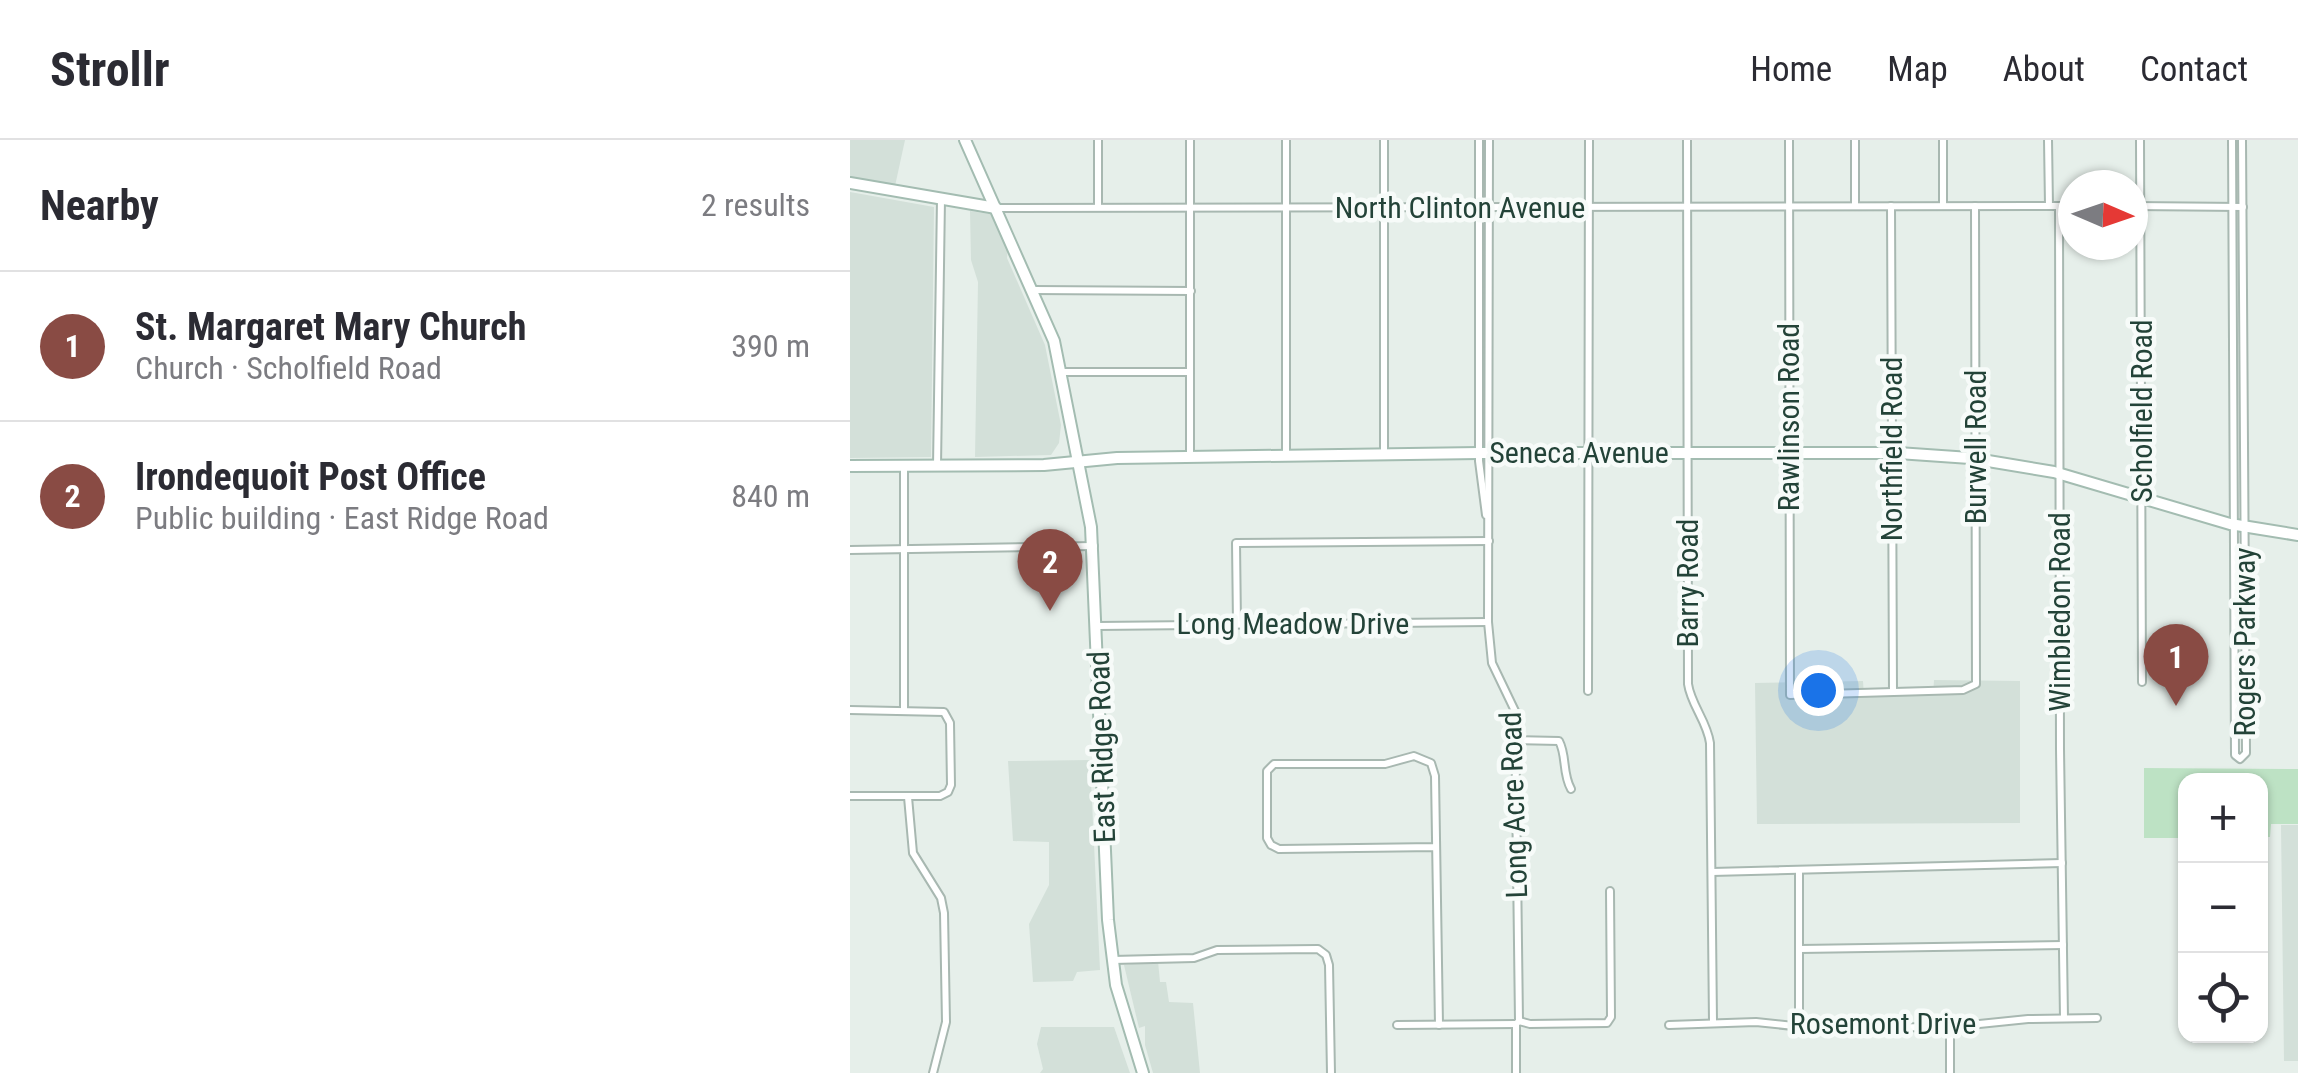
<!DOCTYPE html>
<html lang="en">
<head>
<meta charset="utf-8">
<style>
	body { margin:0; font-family:"Roboto Condensed",sans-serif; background:#f2f2f3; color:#2b2b33 }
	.controls { position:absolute; right:30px; bottom:30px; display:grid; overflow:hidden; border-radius:20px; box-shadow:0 2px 8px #0004 }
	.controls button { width:90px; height:90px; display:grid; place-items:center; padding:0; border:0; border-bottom:2px solid #e1e1e2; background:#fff; color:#2b2b33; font:50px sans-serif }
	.compass { position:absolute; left:1208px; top:30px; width:90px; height:90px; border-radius:50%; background:#fff; box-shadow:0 2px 8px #0004; rotate:92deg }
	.you { position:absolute; left:968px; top:550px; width:35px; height:35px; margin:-25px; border:8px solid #fff; border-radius:50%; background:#1a73e8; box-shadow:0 0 0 15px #1a73e833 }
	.badge { display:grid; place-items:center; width:65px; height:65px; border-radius:50%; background:#894b44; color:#fff; font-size:32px; font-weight:700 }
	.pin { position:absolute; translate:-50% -82px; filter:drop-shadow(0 2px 5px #0008) }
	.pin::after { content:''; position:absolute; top:52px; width:35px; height:30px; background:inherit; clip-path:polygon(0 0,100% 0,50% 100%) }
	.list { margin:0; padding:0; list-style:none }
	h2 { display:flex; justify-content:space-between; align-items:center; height:130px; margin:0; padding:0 40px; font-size:42px }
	h2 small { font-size:32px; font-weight:400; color:#7c7c81 }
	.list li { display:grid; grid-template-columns:65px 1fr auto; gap:30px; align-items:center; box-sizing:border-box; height:150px; padding:0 40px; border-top:2px solid #e1e1e2 }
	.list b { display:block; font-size:38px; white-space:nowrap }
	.list p { margin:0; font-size:32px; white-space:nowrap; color:#7c7c81 }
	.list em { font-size:32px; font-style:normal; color:#7c7c81 }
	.icon { flex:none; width:55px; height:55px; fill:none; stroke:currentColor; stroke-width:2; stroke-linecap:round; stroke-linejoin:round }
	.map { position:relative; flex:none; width:1448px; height:933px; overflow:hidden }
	header { display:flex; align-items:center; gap:60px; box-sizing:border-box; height:140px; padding:0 50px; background:#fff; border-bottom:2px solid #e1e1e2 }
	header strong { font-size:48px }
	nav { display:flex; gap:55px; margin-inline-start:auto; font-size:35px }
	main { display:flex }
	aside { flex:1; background:#fff }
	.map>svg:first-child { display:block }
</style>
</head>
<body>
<header>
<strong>Strollr</strong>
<nav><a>Home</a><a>Map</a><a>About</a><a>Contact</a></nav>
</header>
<main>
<aside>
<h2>Nearby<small>2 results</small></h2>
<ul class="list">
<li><span class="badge">1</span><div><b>St. Margaret Mary Church</b><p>Church · Scholfield Road</p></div><em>390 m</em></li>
<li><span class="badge">2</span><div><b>Irondequoit Post Office</b><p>Public building · East Ridge Road</p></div><em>840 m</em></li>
</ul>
</aside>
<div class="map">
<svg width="1448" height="933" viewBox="0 0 1448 933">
	<rect width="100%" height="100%" fill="#e6efea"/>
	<g fill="#d3e0d9">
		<path d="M 0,0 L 55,0 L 45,46 L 0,37 Z"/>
		<path d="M 0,52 L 84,67 L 81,317 L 0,318 Z"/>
		<path d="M 120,71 L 140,74 L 146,81 L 158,106 L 157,118 L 195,205 L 211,285 L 209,303 L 201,315 L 125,317 L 128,142 L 121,120 Z"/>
		<path d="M 1084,540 L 1170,541 L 1170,683 L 907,684 L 905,543 L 1013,541 L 1014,556 L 1083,555 Z"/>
		<path d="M 240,620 L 250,830 L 227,832 L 223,841 L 183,842 L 179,784 L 199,745 L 199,702 L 163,701 L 158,621 Z"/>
		<path d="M 1431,685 L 1448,685 L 1448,921 L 1434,921 Z"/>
		<path d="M 308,821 L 310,842 L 316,842 L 319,862 L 343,863 L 350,933 L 303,933 L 295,905 L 295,886 L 289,888 L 274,825 Z"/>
		<path d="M 191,887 L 264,887 L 280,933 L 190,933 L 193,929 L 187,904 Z"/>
	</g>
	<path fill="#bde2c4" d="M 1294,628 L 1448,629 L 1448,684 L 1421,684 L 1420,697 L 1411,697 L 1410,640 L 1336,640 L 1335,698 L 1294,698 Z"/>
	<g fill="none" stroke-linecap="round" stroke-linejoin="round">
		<defs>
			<g id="street">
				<path d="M 248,0 L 248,67"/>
				<path d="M 340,0 L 340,317"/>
				<path d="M 436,0 L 436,316"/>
				<path d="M 534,0 L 534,314"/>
				<path d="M 629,0 L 629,321 L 636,375"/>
				<path d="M 639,0 L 638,482 L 642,523 L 665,571 L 669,881 L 666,884 L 666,933"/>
				<path d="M 837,0 L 838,544 C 841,565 857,581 860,603 L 863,881"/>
				<path d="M 939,0 L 940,555 L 1113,550 L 1126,544 L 1125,66"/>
				<path d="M 1093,0 L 1093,66"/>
				<path d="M 1198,0 L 1199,66"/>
				<path d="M 1290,0 L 1292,542"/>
				<path d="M 1382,0 L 1385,615 L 1390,619 L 1396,613 L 1392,0"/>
				<path d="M 1005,66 L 1005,0"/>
				<path d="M 1041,66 L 1043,552"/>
				<path d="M 1209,66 L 1210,609 L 1214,878"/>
				<path d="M 1283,66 L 1393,67"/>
				<path d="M 146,68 L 1223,66"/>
				<path d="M 183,150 L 341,151"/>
				<path d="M 211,232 L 340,232"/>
				<path d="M 87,326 L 91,59"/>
				<path d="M 0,410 L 244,406"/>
				<path d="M 387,484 L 386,403 L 639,401"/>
				<path d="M 247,486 L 638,482"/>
				<path d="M 738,551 L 739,0"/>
				<path d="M 0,570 L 94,572 L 100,583 L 101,645 L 98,652 L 90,656 L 0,656"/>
				<path d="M 54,571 L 54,326"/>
				<path d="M 666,600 L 709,601 C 717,616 712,633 721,649"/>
				<path d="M 58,657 L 63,713 L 91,758 L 94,773 L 96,882 L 83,933"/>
				<path d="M 586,707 L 429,709 L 421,705 L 417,698 L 417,631 L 424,624 L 535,624 L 564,616 L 581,623 L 585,636 L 589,885"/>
				<path d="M 862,732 L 1212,723"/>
				<path d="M 950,809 L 1213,805"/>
				<path d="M 263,820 L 344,818 L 367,810 L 468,809 L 476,815 L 479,825 L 481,933"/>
				<path d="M 669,881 L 680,884 L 757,883 L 761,877 L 760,751"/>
				<path d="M 547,885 L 666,884"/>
				<path d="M 819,885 L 906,882 L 962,888 L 1100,887 L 1178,879 L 1247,878"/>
				<path d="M 949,887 L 949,730"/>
				<path d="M 1100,933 L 1100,887"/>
			</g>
			<g id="secondary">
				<path d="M 115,0 L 204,201 L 241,387 L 258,780 L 266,845 L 293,933"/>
				<path d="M 0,43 L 146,68"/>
				<path d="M 0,326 L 194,325 L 267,318 L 629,313 L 1048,313 L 1120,318 L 1204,332 L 1380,384 L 1448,395"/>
			</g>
		</defs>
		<use href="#street" stroke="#a8b8b1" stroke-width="10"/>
		<use href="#secondary" stroke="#a3bcb1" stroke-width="14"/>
		<use href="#street" stroke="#fff" stroke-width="6"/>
		<use href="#secondary" stroke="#fff" stroke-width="10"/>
	</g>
	<g text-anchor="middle" stroke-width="9" stroke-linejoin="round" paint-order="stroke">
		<g font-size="30" fill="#234338" stroke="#f7fbf9">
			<text x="610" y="78">North Clinton Avenue</text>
			<text transform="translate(1292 271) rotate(-90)" y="10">Scholfield Road</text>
			<text transform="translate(939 277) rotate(-90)" y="10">Rawlinson Road</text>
			<text transform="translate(1126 307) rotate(-90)" y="10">Burwell Road</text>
			<text transform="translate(1042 309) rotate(-90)" y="10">Northfield Road</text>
			<text x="729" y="323">Seneca Avenue</text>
			<text transform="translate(838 443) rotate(-90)" y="10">Barry Road</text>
			<text transform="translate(1210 472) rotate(-90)" y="10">Wimbledon Road</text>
			<text x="443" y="494">Long Meadow Drive</text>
			<text transform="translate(1395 502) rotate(-90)" y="10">Rogers Parkway</text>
			<text transform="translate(252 607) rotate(-92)" y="10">East Ridge Road</text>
			<text transform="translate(664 665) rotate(-92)" y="10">Long Acre Road</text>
			<text x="1033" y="894">Rosemont Drive</text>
		</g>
	</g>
</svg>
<div class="controls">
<button>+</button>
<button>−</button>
<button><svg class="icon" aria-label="locate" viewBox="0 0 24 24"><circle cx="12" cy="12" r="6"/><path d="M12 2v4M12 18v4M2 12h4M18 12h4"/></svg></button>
</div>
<svg class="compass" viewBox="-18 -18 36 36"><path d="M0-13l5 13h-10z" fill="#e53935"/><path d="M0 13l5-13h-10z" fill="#7c7c81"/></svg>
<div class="you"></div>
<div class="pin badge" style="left:1326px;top:566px">1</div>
<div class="pin badge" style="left:200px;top:471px">2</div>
</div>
</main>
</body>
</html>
